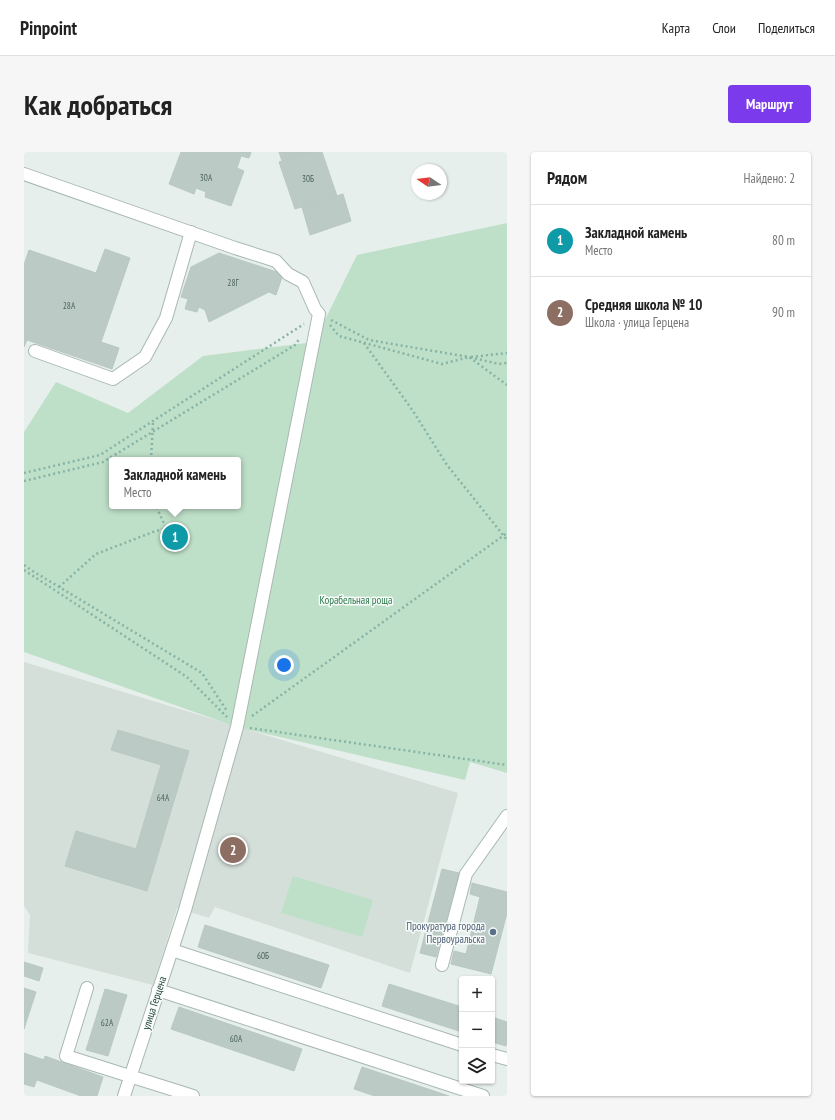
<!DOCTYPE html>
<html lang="ru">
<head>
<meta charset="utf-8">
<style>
	body { margin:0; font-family:"PT Sans Narrow",sans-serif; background:#f6f6f6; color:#222 }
	.controls { position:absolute; right:12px; bottom:12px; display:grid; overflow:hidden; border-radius:4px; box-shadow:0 1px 3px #0004 }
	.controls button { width:36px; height:36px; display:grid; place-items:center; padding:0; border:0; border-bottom:1px solid #e0e0e0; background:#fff; color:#222; font:20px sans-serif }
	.compass { position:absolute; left:387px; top:12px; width:36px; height:36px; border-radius:50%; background:#fff; box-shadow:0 1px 3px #0004; rotate:283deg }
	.you { position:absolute; left:260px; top:513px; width:14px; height:14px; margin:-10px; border:3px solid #fff; border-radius:50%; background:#1a73e8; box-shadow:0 0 0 6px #1a73e833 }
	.badge { display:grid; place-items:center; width:26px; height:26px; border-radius:50%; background:#7c3aed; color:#fff; font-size:13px; font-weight:700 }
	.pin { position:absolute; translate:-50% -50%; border:2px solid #fff; box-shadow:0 1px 4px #0006 }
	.popup { position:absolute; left:85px; top:305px; width:132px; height:52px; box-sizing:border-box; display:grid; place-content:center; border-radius:4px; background:#fff; filter:drop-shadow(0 1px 3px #0005); font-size:13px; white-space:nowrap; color:#767676 }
	.popup b { font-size:15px; color:#222 }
	.popup::after { content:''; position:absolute; left:50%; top:100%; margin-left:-8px; border:8px solid transparent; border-top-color:#fff }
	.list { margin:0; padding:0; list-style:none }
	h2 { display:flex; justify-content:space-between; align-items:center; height:52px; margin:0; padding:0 16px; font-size:17px }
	h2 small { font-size:13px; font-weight:400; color:#767676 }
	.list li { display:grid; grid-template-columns:26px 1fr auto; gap:12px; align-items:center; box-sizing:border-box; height:72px; padding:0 16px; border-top:1px solid #e0e0e0 }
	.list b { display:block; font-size:15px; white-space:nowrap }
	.list p { margin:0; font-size:13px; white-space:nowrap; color:#767676 }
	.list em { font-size:13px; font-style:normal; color:#767676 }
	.icon { flex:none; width:22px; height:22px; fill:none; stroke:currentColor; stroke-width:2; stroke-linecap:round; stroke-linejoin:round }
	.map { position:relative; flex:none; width:483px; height:944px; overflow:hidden; border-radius:4px }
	header { display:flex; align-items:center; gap:24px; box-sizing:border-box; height:56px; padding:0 20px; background:#fff; border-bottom:1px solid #e0e0e0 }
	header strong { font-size:19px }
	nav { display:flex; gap:22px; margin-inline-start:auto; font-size:14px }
	.intro { display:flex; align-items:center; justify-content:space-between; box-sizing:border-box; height:96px; padding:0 24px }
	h1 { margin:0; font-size:28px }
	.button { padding:10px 18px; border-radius:4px; background:#7c3aed; color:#fff; font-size:14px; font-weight:700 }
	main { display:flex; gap:24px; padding:0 24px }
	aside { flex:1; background:#fff; border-radius:4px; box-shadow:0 1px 3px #0004 }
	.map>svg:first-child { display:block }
</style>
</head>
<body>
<header>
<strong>Pinpoint</strong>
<nav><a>Карта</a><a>Слои</a><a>Поделиться</a></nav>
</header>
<div class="intro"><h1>Как добраться</h1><a class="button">Маршрут</a></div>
<main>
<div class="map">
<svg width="483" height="944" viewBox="0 0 483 944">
	<rect width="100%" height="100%" fill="#e6efeb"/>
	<path fill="#d4dfda" d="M 0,510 L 434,641 L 386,821 L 191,755 L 185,766 L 153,756 L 129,833 L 4,801 L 6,763 L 0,754 Z"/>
	<g fill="#bfe0c8" fill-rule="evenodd">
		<path d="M 483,71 L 483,621 L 446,610 L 441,628 L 213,575 L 0,500 L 0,280 L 32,230 L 104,261 L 179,204 L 290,190 L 333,103 ZM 88,308 L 214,308 L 214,354 L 88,354 Z"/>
		<path d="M 269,724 L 349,748 L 338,785 L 257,761 Z"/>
	</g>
	<g fill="#bbcac4" stroke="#b8c9c2">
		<path d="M 157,0 L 227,0 L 225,6 L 217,4 L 213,16 L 220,19 L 207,54 L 181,45 L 182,40 L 172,36 L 170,42 L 145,32 Z"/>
		<path d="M 255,0 L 285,0 L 258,9 Z"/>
		<path d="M 285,0 L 298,0 L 313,44 L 271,57 L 255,10 Z"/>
		<path d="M 319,42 L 327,69 L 286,83 L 278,55 Z"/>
		<path d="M 81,97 L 106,106 L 77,190 L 95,196 L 88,217 L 3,188 L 0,195 L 0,113 L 5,98 L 72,121 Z"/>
		<path d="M 195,101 L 259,122 L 252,143 L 245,140 L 185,170 L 181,158 L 175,155 L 173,160 L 161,157 L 164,147 L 157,145 L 167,115 Z"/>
		<path d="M 94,578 L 165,599 L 123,739 L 41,714 L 52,679 L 112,697 L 137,613 L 87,598 Z"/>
		<path d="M 418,717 L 435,721 L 412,805 L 396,801 Z"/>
		<path d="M 448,731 L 483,740 L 483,761 L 467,822 L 427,812 L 430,799 L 442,802 L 456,745 L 446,742 Z"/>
		<path d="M 181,773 L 305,813 L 297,836 L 174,795 Z"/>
		<path d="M 0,810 L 19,816 L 15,829 L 0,824 Z"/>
		<path d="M 365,832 L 438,855 L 438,880 L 358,854 Z"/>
		<path d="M 0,836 L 12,840 L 0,877 Z"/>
		<path d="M 81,837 L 103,843 L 84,904 L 62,898 Z"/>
		<path d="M 155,855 L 278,897 L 270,919 L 147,877 Z"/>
		<path d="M 468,865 L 483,870 L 483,890 L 482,894 L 468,890 Z"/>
		<path d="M 0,901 L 20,908 L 10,935 L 0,932 Z"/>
		<path d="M 21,904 L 79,925 L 73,944 L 57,944 L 13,928 Z"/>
		<path d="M 338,915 L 425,944 L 351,944 L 330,937 Z"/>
	</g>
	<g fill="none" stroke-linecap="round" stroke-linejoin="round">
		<defs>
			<g id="minor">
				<path d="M 0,22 L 211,96 L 252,109 L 264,122 L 279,130 L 291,157 L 295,162 L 213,575 L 161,758 L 100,944"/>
				<path d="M 11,199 L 89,227 L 121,205 L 142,166 L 167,80"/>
				<path d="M 148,798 L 438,893"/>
				<path d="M 418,813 L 442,722 L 483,664"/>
				<path d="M 63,836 L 42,904 L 169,944"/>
				<path d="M 134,838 L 459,944"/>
				<path d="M 468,903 L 483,907"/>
			</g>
		</defs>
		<use href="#minor" stroke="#a8b8b2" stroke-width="14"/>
		<g stroke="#86b3a5" stroke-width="2.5" stroke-dasharray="2 3" stroke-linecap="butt">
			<path d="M 307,168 L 345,188 L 445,205 L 483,233"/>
			<path d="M 306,173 L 315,184 L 418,212 L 445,205 L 475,212 L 483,211"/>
			<path d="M 340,191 L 389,259 L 423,313 L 483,388"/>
			<path d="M 447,205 L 483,201"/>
			<path d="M 127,308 L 129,270"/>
			<path d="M 0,321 L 76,303 L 280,172"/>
			<path d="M 0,329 L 79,310 L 271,193 L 276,186"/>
			<path d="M 0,413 L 7,418 L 178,521 L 203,559"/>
			<path d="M 0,418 L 163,525 L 203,565"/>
			<path d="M 35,435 L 72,402 L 129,380 L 142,376 L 132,354"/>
			<path d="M 228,564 L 483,381"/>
			<path d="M 226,576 L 483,613"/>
		</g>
		<use href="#minor" stroke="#fff" stroke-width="12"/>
	</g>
	<circle fill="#5c6f8a" stroke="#f7fbf9" stroke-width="1.5" cx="469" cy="780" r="4"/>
	<g text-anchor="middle" stroke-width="3" stroke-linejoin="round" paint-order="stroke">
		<g font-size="9" fill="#4a645c">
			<text x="182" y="29">30А</text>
			<text x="284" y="30">30Б</text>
			<text x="209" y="134">28Г</text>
			<text x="45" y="157">28А</text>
			<text x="139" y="649">64А</text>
			<text x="239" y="807">60Б</text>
			<text x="83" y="874">62А</text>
			<text x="212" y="890">60А</text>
		</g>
		<g font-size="11" fill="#2d7a4b" stroke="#f7fbf9">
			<text x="332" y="452">Корабельная роща</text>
		</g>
		<g font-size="11" fill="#4e5e75" stroke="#f7fbf9" text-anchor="end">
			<text x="461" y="778">Прокуратура города<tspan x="461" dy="13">Первоуральска</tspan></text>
		</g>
		<g font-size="11" fill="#24423a" stroke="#f7fbf9">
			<text transform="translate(130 851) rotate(-72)" y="4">улица Герцена</text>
		</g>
	</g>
</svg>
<div class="controls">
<button>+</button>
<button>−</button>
<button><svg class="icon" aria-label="layers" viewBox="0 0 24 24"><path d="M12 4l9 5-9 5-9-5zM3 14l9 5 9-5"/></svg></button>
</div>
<svg class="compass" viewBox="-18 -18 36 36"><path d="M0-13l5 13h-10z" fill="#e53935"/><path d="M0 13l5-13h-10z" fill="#767676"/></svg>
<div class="you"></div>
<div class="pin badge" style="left:151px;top:385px;background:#0f9aa8">1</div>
<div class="popup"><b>Закладной камень</b>Место</div>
<div class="pin badge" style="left:209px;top:698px;background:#8d6e63">2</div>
</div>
<aside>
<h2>Рядом<small>Найдено: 2</small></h2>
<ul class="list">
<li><span class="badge" style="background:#0f9aa8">1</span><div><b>Закладной камень</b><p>Место</p></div><em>80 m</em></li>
<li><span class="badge" style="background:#8d6e63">2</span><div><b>Средняя школа № 10</b><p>Школа · улица Герцена</p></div><em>90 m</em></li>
</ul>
</aside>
</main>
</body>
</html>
